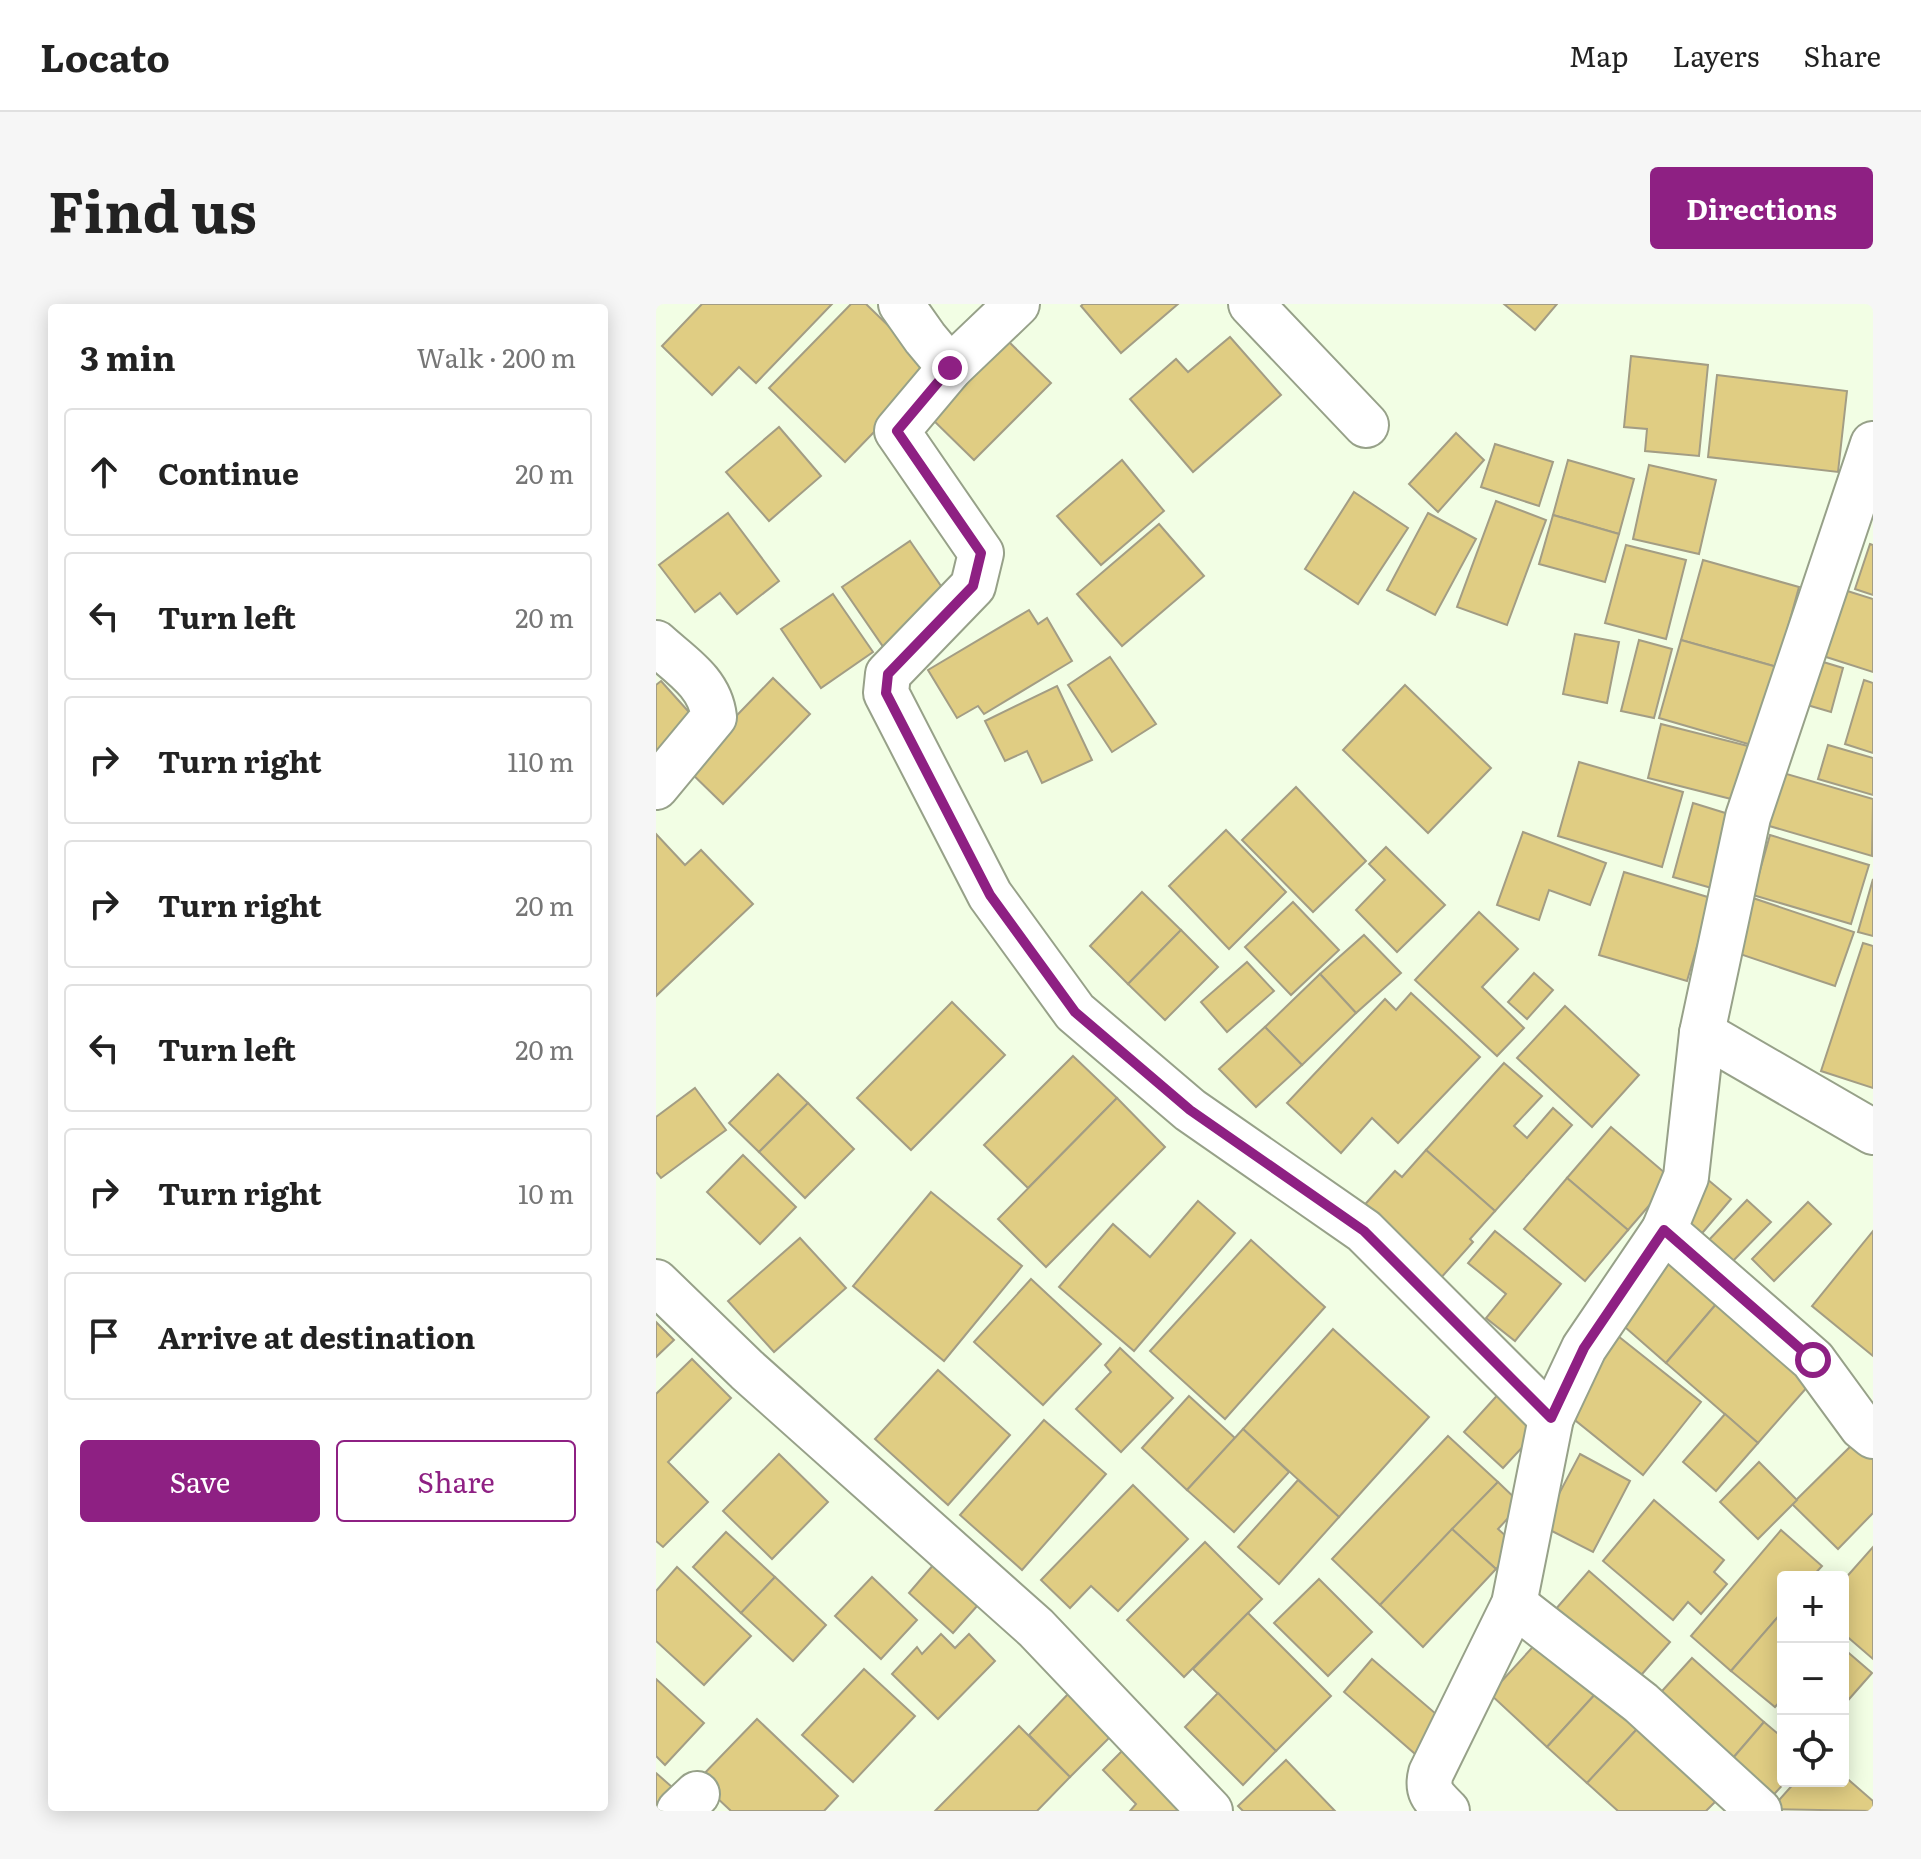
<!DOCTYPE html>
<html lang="en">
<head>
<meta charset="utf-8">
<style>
	body { margin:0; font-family:Literata,serif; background:#f6f6f6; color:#222 }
	.controls { position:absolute; right:24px; bottom:24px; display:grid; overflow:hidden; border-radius:8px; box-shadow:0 4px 20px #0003 }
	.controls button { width:72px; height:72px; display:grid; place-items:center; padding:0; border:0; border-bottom:2px solid #e0e0e0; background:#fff; color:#222; font:40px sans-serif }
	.stop { position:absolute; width:24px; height:24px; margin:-18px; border:6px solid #8e2083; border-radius:50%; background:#fff }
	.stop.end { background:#8e2083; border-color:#fff; box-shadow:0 2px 8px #0008 }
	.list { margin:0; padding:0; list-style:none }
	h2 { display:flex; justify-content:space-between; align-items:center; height:104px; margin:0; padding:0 32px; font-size:34px }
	h2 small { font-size:26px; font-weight:400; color:#767676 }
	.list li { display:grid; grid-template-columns:52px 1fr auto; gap:24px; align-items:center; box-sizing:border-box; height:128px; margin:0 16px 16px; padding:0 16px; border:2px solid #e0e0e0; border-radius:8px }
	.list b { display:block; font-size:30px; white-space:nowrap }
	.list em { font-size:26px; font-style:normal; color:#767676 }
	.actions { display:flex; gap:16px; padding:24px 32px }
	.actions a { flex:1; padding:18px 0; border:2px solid #8e2083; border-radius:8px; text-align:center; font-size:28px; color:#8e2083 }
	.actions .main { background:#8e2083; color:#fff }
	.icon { flex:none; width:44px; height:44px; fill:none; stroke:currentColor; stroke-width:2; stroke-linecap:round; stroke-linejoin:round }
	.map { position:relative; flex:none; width:1217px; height:1507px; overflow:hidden; border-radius:8px }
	header { display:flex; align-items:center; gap:48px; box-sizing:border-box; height:112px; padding:0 40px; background:#fff; border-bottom:2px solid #e0e0e0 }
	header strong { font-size:38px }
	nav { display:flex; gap:44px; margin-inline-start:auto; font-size:28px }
	.intro { display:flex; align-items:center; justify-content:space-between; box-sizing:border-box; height:192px; padding:0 48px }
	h1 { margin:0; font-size:56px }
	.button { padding:20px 36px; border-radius:8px; background:#8e2083; color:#fff; font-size:28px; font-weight:700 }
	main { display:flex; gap:48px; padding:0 48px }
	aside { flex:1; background:#fff; border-radius:8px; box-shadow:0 4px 20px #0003 }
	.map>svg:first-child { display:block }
</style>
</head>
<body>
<header>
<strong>Locato</strong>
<nav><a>Map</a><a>Layers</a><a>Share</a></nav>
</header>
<div class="intro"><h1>Find us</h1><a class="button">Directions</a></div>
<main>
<aside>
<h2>3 min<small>Walk · 200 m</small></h2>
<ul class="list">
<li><svg class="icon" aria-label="ahead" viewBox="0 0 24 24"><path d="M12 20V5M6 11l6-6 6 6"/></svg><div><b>Continue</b></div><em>20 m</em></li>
<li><svg class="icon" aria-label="left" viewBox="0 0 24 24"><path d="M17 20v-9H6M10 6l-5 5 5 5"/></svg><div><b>Turn left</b></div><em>20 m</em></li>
<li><svg class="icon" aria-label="right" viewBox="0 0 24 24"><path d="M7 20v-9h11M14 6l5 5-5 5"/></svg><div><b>Turn right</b></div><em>110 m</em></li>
<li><svg class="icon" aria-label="right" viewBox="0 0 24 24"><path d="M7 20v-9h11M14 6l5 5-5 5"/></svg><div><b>Turn right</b></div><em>20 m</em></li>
<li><svg class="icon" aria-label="left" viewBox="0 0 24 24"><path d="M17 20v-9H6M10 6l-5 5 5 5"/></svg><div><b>Turn left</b></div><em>20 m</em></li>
<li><svg class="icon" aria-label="right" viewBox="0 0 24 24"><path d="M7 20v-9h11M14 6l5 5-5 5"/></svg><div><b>Turn right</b></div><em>10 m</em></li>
<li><svg class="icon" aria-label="arrive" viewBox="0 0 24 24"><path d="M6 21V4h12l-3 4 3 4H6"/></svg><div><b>Arrive at destination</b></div></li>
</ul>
<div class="actions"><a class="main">Save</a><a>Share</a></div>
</aside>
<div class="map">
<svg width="1217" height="1507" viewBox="0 0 1217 1507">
	<rect width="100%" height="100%" fill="#f2fee4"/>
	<g fill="#e0cd83" stroke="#a39d84" stroke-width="2">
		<path d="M 46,0 L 176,0 L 100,79 L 83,63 L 56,91 L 6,42 Z"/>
		<path d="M 195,0 L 210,0 L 278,66 L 189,158 L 113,84 Z"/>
		<path d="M 427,0 L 522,0 L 465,49 L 425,2 Z"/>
		<path d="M 848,0 L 901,0 L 879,26 Z"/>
		<path d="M 574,33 L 625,91 L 537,168 L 474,95 L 520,55 L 532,68 Z"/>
		<path d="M 350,35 L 395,79 L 318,156 L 274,113 Z"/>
		<path d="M 975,52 L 1052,61 L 1043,152 L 989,147 L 991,125 L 968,123 Z"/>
		<path d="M 1061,71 L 1191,87 L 1182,168 L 1052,153 Z"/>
		<path d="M 123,123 L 165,172 L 113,217 L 70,168 Z"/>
		<path d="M 800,129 L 828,156 L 782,208 L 753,180 Z"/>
		<path d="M 839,140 L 897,158 L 883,202 L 825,183 Z"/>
		<path d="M 466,156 L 508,207 L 445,261 L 401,212 Z"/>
		<path d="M 912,156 L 978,175 L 963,230 L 897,211 Z"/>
		<path d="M 993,161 L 1060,176 L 1043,250 L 977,235 Z"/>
		<path d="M 698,188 L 752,224 L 702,300 L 649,265 Z"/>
		<path d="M 840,197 L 890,216 L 851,321 L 801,303 Z"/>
		<path d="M 72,209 L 123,277 L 81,310 L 64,289 L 39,308 L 3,261 Z"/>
		<path d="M 772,209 L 820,235 L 779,311 L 731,286 Z"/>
		<path d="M 897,211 L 963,230 L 949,278 L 883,260 Z"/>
		<path d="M 503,220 L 548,272 L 466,342 L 421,290 Z"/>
		<path d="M 254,237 L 296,298 L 228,344 L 186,283 Z"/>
		<path d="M 1214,240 L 1217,241 L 1217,291 L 1199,285 Z"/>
		<path d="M 970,241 L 1030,256 L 1010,335 L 949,319 Z"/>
		<path d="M 1047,256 L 1143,283 L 1121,363 L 1025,336 Z"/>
		<path d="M 1185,285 L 1217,295 L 1217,368 L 1164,351 Z"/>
		<path d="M 177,290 L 217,348 L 165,384 L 125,325 Z"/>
		<path d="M 373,306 L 382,320 L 391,314 L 416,357 L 328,410 L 322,402 L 301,414 L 272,366 Z"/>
		<path d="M 919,330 L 963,338 L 951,399 L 907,390 Z"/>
		<path d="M 983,336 L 1016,345 L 998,414 L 965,407 Z"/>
		<path d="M 1025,336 L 1121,363 L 1099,442 L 1003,414 Z"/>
		<path d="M 454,353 L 500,420 L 456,448 L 412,381 Z"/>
		<path d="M 1154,354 L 1187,364 L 1175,408 L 1141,398 Z"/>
		<path d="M 117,374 L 154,410 L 67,500 L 30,464 Z"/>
		<path d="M 1208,376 L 1217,379 L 1217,449 L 1189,440 Z"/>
		<path d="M 5,377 L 41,417 L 0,453 L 0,381 Z"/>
		<path d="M 749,381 L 835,464 L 772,529 L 687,446 Z"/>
		<path d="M 401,382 L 436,456 L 386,479 L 371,447 L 349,457 L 329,417 Z"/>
		<path d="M 1005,420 L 1096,443 L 1083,497 L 992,474 Z"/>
		<path d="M 1172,441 L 1217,454 L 1217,491 L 1162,475 Z"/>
		<path d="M 923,458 L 1027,488 L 1006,563 L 902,532 Z"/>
		<path d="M 1117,466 L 1217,495 L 1216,552 L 1103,519 Z"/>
		<path d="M 640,483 L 710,557 L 657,608 L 586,536 Z"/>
		<path d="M 1037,499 L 1079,512 L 1059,585 L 1017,573 Z"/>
		<path d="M 570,526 L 630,588 L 573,645 L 513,582 Z"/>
		<path d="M 867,528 L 950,559 L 934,601 L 893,586 L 883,616 L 841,601 Z"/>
		<path d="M 0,530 L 29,561 L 45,546 L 97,600 L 0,692 Z"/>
		<path d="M 1114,531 L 1213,561 L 1195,620 L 1097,591 Z"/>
		<path d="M 730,543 L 789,601 L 741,648 L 700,606 L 729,576 L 713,560 Z"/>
		<path d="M 968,568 L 1055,594 L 1031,677 L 943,651 Z"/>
		<path d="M 1217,575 L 1217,632 L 1202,628 Z"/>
		<path d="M 486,588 L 525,626 L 472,680 L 434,642 Z"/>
		<path d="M 1085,590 L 1198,628 L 1179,682 L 1066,644 Z"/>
		<path d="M 637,598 L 683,646 L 635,691 L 589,643 Z"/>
		<path d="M 823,608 L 862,645 L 826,683 L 868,724 L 841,752 L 759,676 Z"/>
		<path d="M 525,626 L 562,663 L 509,716 L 472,680 Z"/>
		<path d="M 708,631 L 745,669 L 700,709 L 664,670 Z"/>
		<path d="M 1207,639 L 1217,642 L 1217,784 L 1165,767 Z"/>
		<path d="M 591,658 L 618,687 L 571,728 L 545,698 Z"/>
		<path d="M 878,669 L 897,686 L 871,715 L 852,698 Z"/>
		<path d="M 664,670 L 700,709 L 646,761 L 609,723 Z"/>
		<path d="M 755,689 L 824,753 L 742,839 L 716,814 L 685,849 L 631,799 L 729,695 L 740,706 Z"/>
		<path d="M 296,698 L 349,751 L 255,846 L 201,794 Z"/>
		<path d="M 909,702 L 983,771 L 936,823 L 861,754 Z"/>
		<path d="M 609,723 L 646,761 L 600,803 L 563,765 Z"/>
		<path d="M 417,752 L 461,794 L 372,884 L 328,841 Z"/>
		<path d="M 848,759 L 886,792 L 858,822 L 871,834 L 897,804 L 916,821 L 839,907 L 770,846 Z"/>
		<path d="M 122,770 L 152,799 L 103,848 L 73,819 Z"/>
		<path d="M 39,784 L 70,826 L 5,874 L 0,868 L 0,813 Z"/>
		<path d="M 461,794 L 509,843 L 390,963 L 342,915 Z"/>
		<path d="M 152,799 L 198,845 L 149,894 L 103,848 Z"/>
		<path d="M 955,823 L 1016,875 L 972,926 L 911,874 Z"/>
		<path d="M 770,846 L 839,907 L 814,935 L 817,938 L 783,976 L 704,906 L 739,867 L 746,873 Z"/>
		<path d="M 87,851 L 140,903 L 104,940 L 51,888 Z"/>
		<path d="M 911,874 L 972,926 L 929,977 L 868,925 Z"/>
		<path d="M 1051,875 L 1075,895 L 1042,934 L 1018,914 Z"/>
		<path d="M 275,888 L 366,962 L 288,1057 L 197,982 Z"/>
		<path d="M 1091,896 L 1115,918 L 1073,961 L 1050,939 Z"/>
		<path d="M 542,897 L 579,929 L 478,1047 L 403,983 L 457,920 L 494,953 Z"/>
		<path d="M 1152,898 L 1175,920 L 1118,977 L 1096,955 Z"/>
		<path d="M 839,927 L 905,980 L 859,1037 L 830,1014 L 850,990 L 812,959 Z"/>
		<path d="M 1217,927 L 1217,1052 L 1156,1002 Z"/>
		<path d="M 144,934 L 190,984 L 118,1048 L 72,997 Z"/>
		<path d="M 595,936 L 669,1003 L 569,1115 L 494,1047 Z"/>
		<path d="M 1020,951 L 1067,992 L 1010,1059 L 962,1017 Z"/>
		<path d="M 375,975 L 445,1040 L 387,1101 L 318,1038 Z"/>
		<path d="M 1067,992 L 1160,1073 L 1102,1139 L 1010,1059 Z"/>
		<path d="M 0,1018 L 18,1036 L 0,1053 Z"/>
		<path d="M 677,1025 L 773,1113 L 683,1213 L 587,1125 Z"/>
		<path d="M 962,1032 L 1045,1098 L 987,1171 L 904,1104 Z"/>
		<path d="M 464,1044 L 517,1094 L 465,1148 L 420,1105 L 455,1068 L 449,1061 Z"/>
		<path d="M 36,1055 L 75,1094 L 12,1158 L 52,1198 L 7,1243 L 0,1237 L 0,1090 Z"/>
		<path d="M 282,1066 L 354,1131 L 292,1201 L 219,1135 Z"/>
		<path d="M 847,1085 L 886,1122 L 847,1164 L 808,1128 Z"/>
		<path d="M 533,1092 L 579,1134 L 531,1186 L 486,1144 Z"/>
		<path d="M 1069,1110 L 1102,1139 L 1060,1187 L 1027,1158 Z"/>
		<path d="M 388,1116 L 450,1170 L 366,1266 L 304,1211 Z"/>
		<path d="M 587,1125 L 633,1168 L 578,1228 L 531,1186 Z"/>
		<path d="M 792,1132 L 842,1178 L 724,1301 L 676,1255 Z"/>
		<path d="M 1202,1135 L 1217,1149 L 1217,1209 L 1182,1245 L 1136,1200 Z"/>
		<path d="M 123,1150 L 172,1198 L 116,1255 L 67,1207 Z"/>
		<path d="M 924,1150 L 974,1177 L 937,1248 L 886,1222 Z"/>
		<path d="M 1103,1158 L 1141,1196 L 1102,1235 L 1064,1198 Z"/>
		<path d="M 642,1176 L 683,1213 L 623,1280 L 582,1243 Z"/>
		<path d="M 842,1178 L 865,1200 L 842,1225 L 862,1243 L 840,1265 L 796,1225 Z"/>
		<path d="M 477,1181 L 532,1235 L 462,1307 L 435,1282 L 414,1304 L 385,1276 Z"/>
		<path d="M 998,1196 L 1068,1256 L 1058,1268 L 1071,1280 L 1045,1310 L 1032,1298 L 1017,1316 L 947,1257 Z"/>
		<path d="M 796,1225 L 840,1265 L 767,1343 L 724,1301 Z"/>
		<path d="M 1125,1226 L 1166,1262 L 1156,1273 L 1127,1273 L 1127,1307 L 1075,1367 L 1035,1332 Z"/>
		<path d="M 70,1228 L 119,1273 L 85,1309 L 37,1263 Z"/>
		<path d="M 549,1238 L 606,1295 L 528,1373 L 471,1316 Z"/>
		<path d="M 1217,1243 L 1217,1355 L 1187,1329 L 1187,1277 Z"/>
		<path d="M 285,1252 L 330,1292 L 297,1329 L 253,1289 Z"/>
		<path d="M 21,1263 L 95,1332 L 48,1381 L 0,1337 L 0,1287 Z"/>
		<path d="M 933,1267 L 1014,1338 L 973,1385 L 892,1314 Z"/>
		<path d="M 119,1273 L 170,1321 L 137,1357 L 85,1309 Z"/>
		<path d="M 216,1273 L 261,1316 L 225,1355 L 179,1312 Z"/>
		<path d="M 663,1275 L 716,1328 L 672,1372 L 618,1319 Z"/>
		<path d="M 1127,1307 L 1127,1394 L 1119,1403 L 1075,1367 Z"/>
		<path d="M 592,1309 L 675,1392 L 620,1447 L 537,1365 Z"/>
		<path d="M 285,1330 L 299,1344 L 313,1330 L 339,1357 L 282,1415 L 236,1370 L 261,1343 L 266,1350 Z"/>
		<path d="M 884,1335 L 942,1387 L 891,1443 L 834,1390 Z"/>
		<path d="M 1187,1344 L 1216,1369 L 1187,1402 Z"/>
		<path d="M 1036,1354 L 1108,1418 L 1071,1461 L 997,1397 Z"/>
		<path d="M 716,1355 L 794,1422 L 766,1456 L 688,1388 Z"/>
		<path d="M 208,1365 L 259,1412 L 197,1478 L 146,1431 Z"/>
		<path d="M 0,1375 L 48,1419 L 9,1461 L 0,1452 Z"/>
		<path d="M 942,1387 L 982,1424 L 931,1479 L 891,1443 Z"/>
		<path d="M 413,1389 L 456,1431 L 414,1473 L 373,1431 Z"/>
		<path d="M 562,1389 L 620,1447 L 587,1481 L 529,1423 Z"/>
		<path d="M 101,1415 L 182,1492 L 168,1507 L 75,1507 L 42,1476 Z"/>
		<path d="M 1108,1418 L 1127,1434 L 1127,1477 L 1130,1477 L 1112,1497 L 1071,1461 Z"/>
		<path d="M 363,1422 L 414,1473 L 381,1507 L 279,1507 Z"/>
		<path d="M 982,1424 L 1061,1496 L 1050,1507 L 962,1507 L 931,1479 Z"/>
		<path d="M 474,1439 L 543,1507 L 474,1507 L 480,1500 L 447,1466 Z"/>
		<path d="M 630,1456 L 679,1507 L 587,1507 L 582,1502 Z"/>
		<path d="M 0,1469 L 16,1483 L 0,1502 Z"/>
		<path d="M 1187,1471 L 1217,1497 L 1217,1507 L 1115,1505 L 1140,1477 L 1187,1477 Z"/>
	</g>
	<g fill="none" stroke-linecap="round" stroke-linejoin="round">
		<defs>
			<g id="minor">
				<path d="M 245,0 L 269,34 L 294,64"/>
				<path d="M 361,0 L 294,64 L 241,127 L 325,249 L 317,282 L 232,370 L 230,389 L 334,591 L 419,708 L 534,806 L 708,927 L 895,1114"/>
				<path d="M 595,0 L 710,121"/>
				<path d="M 0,339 C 24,361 54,378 58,413 L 0,483"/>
				<path d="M 1046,729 L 1217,828"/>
				<path d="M 1008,926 L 1157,1056 L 1206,1123 L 1217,1132"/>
				<path d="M 0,978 L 91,1066 L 380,1324 L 554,1507"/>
				<path d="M 858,1300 L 985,1399 L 1103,1507"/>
				<path d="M 23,1507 L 41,1490"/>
				<path d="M 791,1507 C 778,1494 770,1488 775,1469 L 858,1300 L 895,1114 L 928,1044 L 1008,926 L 1030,873 L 1046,729 L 1092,513 L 1217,140"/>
			</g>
		</defs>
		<use href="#minor" stroke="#97a189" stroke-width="48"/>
		<use href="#minor" stroke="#fff" stroke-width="44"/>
	</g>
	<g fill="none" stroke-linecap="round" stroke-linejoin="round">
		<path stroke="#8e2083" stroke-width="10" d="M 294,64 L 241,127 L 325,249 L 317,282 L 232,370 L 230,389 L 334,591 L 419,708 L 534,806 L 708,927 L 895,1114 L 928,1044 L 1008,926 L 1157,1056"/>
	</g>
</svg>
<div class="controls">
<button>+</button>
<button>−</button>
<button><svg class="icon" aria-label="locate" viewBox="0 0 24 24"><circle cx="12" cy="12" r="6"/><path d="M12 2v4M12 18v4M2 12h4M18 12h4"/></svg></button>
</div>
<div class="stop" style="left:1157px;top:1056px"></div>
<div class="stop end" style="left:294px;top:64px"></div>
</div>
</main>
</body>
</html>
